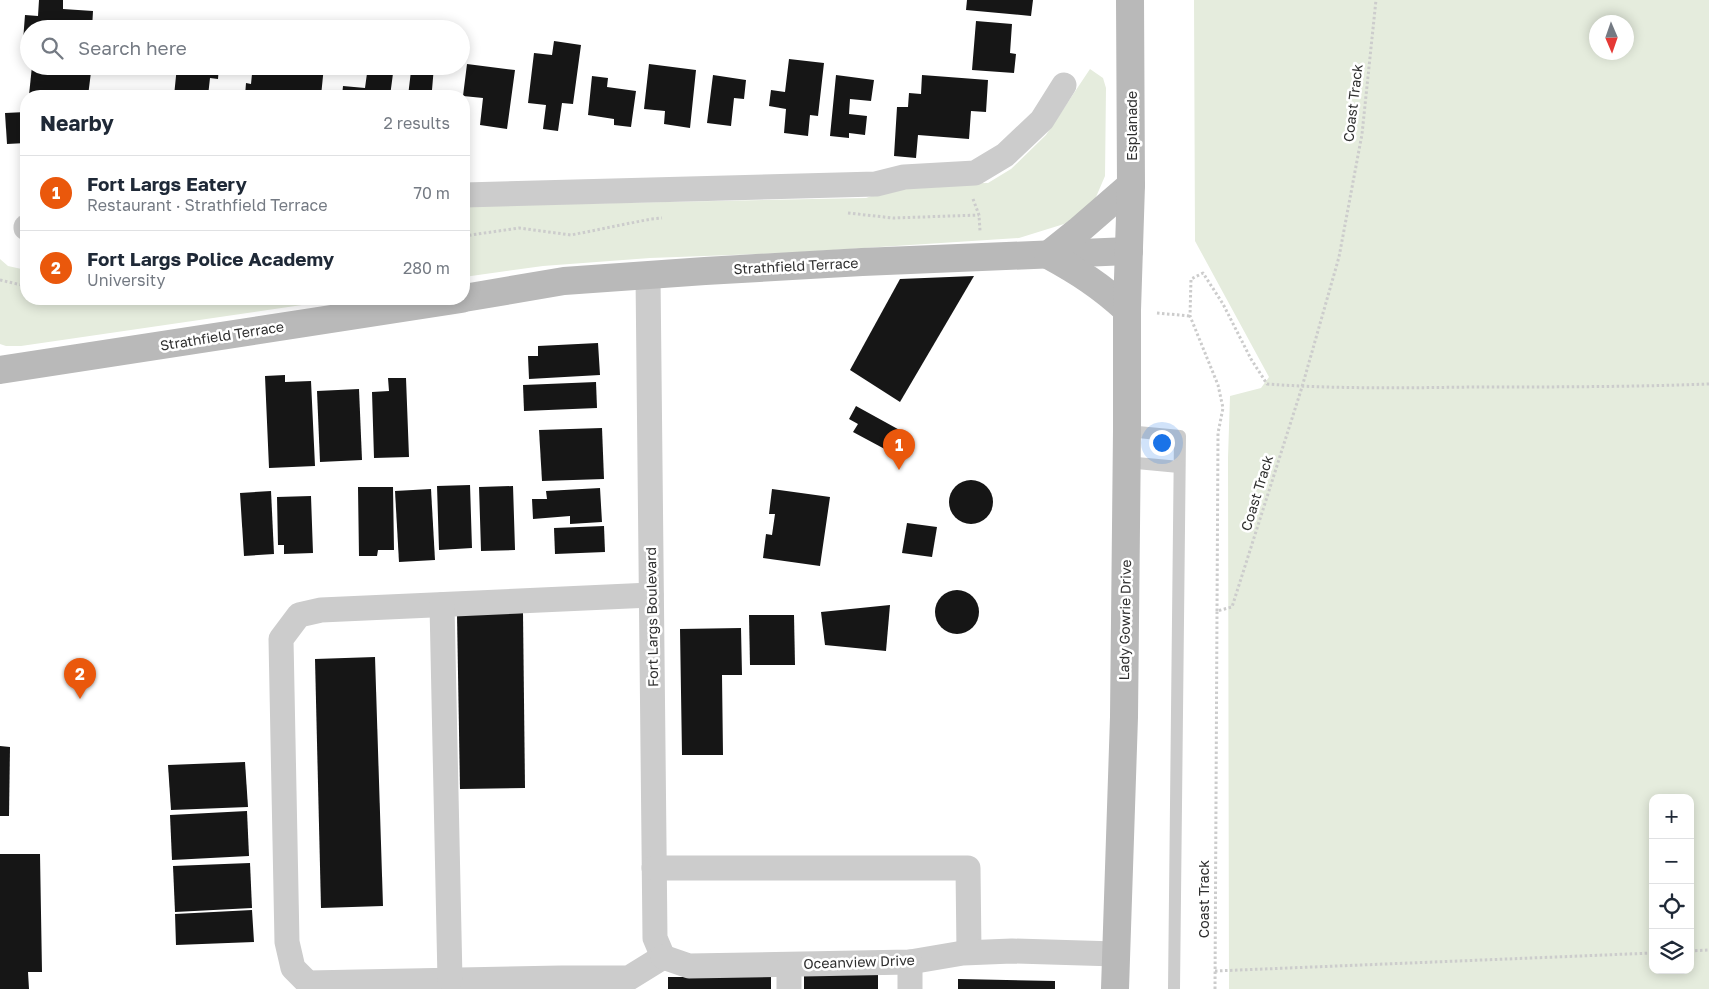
<!DOCTYPE html>
<html lang="en">
<head>
<meta charset="utf-8">
<style>
	body { margin:0; font-family:"Golos Text",sans-serif; background:#f6f6f7; color:#1f2937 }
	.controls { position:absolute; right:15px; bottom:15px; display:grid; overflow:hidden; border-radius:10px; box-shadow:0 2px 12px #0003 }
	.controls button { width:45px; height:45px; display:grid; place-items:center; padding:0; border:0; border-bottom:1px solid #e0e1e3; background:#fff; color:#1f2937; font:25px sans-serif }
	.compass { position:absolute; left:1589px; top:15px; width:45px; height:45px; border-radius:50%; background:#fff; box-shadow:0 2px 12px #0003; rotate:178deg }
	.you { position:absolute; left:1161px; top:442px; width:18px; height:18px; margin:-12px; border:4px solid #fff; border-radius:50%; background:#1a73e8; box-shadow:0 0 0 8px #1a73e833 }
	.badge { display:grid; place-items:center; width:32px; height:32px; border-radius:50%; background:#ea580c; color:#fff; font-size:16px; font-weight:700 }
	.pin { position:absolute; translate:-50% -41px; filter:drop-shadow(0 1px 2px #0008) }
	.pin::after { content:''; position:absolute; top:26px; width:18px; height:15px; background:inherit; clip-path:polygon(0 0,100% 0,50% 100%) }
	.list { margin:0; padding:0; list-style:none }
	h2 { display:flex; justify-content:space-between; align-items:center; height:65px; margin:0; padding:0 20px; font-size:21px }
	h2 small { font-size:16px; font-weight:400; color:#747a83 }
	.list li { display:grid; grid-template-columns:32px 1fr auto; gap:15px; align-items:center; box-sizing:border-box; height:75px; padding:0 20px; border-top:1px solid #e0e1e3 }
	.list b { display:block; font-size:19px; white-space:nowrap }
	.list p { margin:0; font-size:16px; white-space:nowrap; color:#747a83 }
	.list em { font-size:16px; font-style:normal; color:#747a83 }
	.icon { flex:none; width:28px; height:28px; fill:none; stroke:currentColor; stroke-width:2; stroke-linecap:round; stroke-linejoin:round }
	.map { position:relative; flex:none; width:1709px; height:989px; overflow:hidden }
	.search { position:absolute; background:#fff; box-shadow:0 2px 12px #0003; left:20px; top:20px; width:450px; height:55px; display:flex; align-items:center; gap:12px; box-sizing:border-box; padding:0 18px; border-radius:28px; color:#747a83; font-size:19px }
	.panel { position:absolute; background:#fff; box-shadow:0 2px 12px #0003; left:20px; top:90px; width:450px; height:215px; border-radius:20px }
	.map>svg:first-child { display:block }
</style>
</head>
<body>
<div class="map">
<svg width="1709" height="989" viewBox="0 0 1709 989">
	<rect width="100%" height="100%" fill="#fff"/>
	<g fill="#e5ecdd" fill-rule="evenodd">
		<path d="M 1194,0 L 1709,0 L 1709,989 L 1229,989 L 1228,458 L 1230,396 L 1261,388 L 1269,377 L 1195,241 ZM 1626,22 L 1626,52 L 1596,52 L 1596,22 ZM 1653,798 L 1690,798 L 1690,970 L 1653,970 Z"/>
		<path d="M 1090,69 L 1103,78 L 1106,88 L 1105,176 L 1093,204 L 1064,224 L 1019,238 L 787,253 L 650,258 L 543,266 L 464,277 L 464,209 L 472,206 L 866,198 L 894,188 L 932,184 L 988,183 L 1011,169 L 1046,135 Z"/>
		<path d="M 0,259 L 8,266 L 26,270 L 26,299 L 343,299 L 21,346 L 6,346 L 0,344 Z"/>
	</g>
	<g fill="#161616">
		<path d="M 39,0 L 63,0 L 63,9 L 93,11 L 92,29 L 29,29 L 29,41 L 23,41 L 25,15 L 38,16 Z"/>
		<path d="M 967,0 L 1033,0 L 1031,16 L 966,10 Z"/>
		<path d="M 976,21 L 1012,24 L 1010,53 L 1016,54 L 1014,73 L 972,70 Z"/>
		<path d="M 554,41 L 581,45 L 573,104 L 562,103 L 558,131 L 543,129 L 546,105 L 528,103 L 534,53 L 552,55 Z"/>
		<path d="M 789,59 L 824,63 L 818,116 L 810,115 L 808,136 L 784,133 L 786,109 L 769,106 L 771,90 L 785,92 Z"/>
		<path d="M 467,64 L 515,70 L 507,129 L 480,125 L 483,98 L 463,96 Z"/>
		<path d="M 649,64 L 696,70 L 690,128 L 664,124 L 665,111 L 644,109 Z"/>
		<path d="M 32,66 L 45,66 L 91,72 L 88,96 L 40,96 L 29,95 Z"/>
		<path d="M 177,66 L 219,66 L 218,79 L 210,78 L 208,96 L 174,96 Z"/>
		<path d="M 293,66 L 324,66 L 321,96 L 245,96 L 246,83 L 251,84 L 252,74 L 257,75 L 258,67 L 293,71 Z"/>
		<path d="M 368,66 L 394,66 L 390,96 L 342,96 L 343,86 L 365,88 Z"/>
		<path d="M 403,66 L 434,66 L 432,90 L 452,92 L 452,96 L 408,96 L 411,71 L 402,70 Z"/>
		<path d="M 713,75 L 746,80 L 744,99 L 734,98 L 731,126 L 707,123 Z"/>
		<path d="M 836,75 L 874,80 L 871,101 L 850,99 L 849,114 L 867,116 L 865,135 L 849,133 L 849,138 L 830,136 Z"/>
		<path d="M 922,75 L 988,80 L 986,112 L 971,111 L 969,139 L 918,135 L 916,158 L 894,156 L 897,107 L 908,107 L 909,93 L 921,94 Z"/>
		<path d="M 592,76 L 608,78 L 607,87 L 636,91 L 631,127 L 614,125 L 614,119 L 588,115 Z"/>
		<path d="M 26,112 L 26,143 L 7,144 L 5,113 Z"/>
		<path d="M 974,276 L 900,402 L 850,370 L 900,279 Z"/>
		<path d="M 598,343 L 600,375 L 529,379 L 528,356 L 538,356 L 538,346 Z"/>
		<path d="M 285,375 L 285,382 L 311,381 L 315,466 L 269,468 L 265,376 Z"/>
		<path d="M 388,378 L 406,378 L 409,457 L 374,458 L 372,392 L 389,391 Z"/>
		<path d="M 596,382 L 597,408 L 524,411 L 523,385 Z"/>
		<path d="M 359,389 L 362,460 L 320,462 L 317,391 Z"/>
		<path d="M 856,406 L 905,433 L 894,454 L 853,432 L 858,424 L 849,419 Z"/>
		<path d="M 602,428 L 604,479 L 542,481 L 539,430 Z"/>
		<circle cx="971" cy="502" r="22"/>
		<path d="M 470,485 L 472,548 L 439,550 L 437,486 Z"/>
		<path d="M 513,486 L 515,550 L 481,551 L 479,487 Z"/>
		<path d="M 358,487 L 393,487 L 394,550 L 378,550 L 377,556 L 359,556 Z"/>
		<path d="M 600,488 L 602,522 L 570,524 L 570,516 L 533,519 L 532,499 L 547,499 L 546,491 Z"/>
		<path d="M 431,489 L 435,560 L 399,562 L 395,491 Z"/>
		<path d="M 772,489 L 830,497 L 820,566 L 763,558 L 766,534 L 772,535 L 775,514 L 769,514 Z"/>
		<path d="M 271,491 L 274,554 L 244,556 L 240,493 Z"/>
		<path d="M 311,496 L 313,553 L 284,554 L 284,545 L 278,545 L 277,497 Z"/>
		<path d="M 907,523 L 937,527 L 932,557 L 902,553 Z"/>
		<path d="M 604,526 L 605,552 L 555,554 L 554,528 Z"/>
		<circle cx="957" cy="612" r="22"/>
		<path d="M 890,605 L 886,651 L 825,645 L 821,612 Z"/>
		<path d="M 523,613 L 525,788 L 460,789 L 457,614 Z"/>
		<path d="M 749,615 L 794,615 L 795,665 L 750,665 Z"/>
		<path d="M 741,628 L 742,675 L 722,675 L 723,755 L 682,755 L 680,629 Z"/>
		<path d="M 375,657 L 383,906 L 321,908 L 315,659 Z"/>
		<path d="M 0,746 L 10,747 L 9,816 L 0,816 Z"/>
		<path d="M 245,762 L 248,807 L 171,810 L 168,765 Z"/>
		<path d="M 247,811 L 249,856 L 172,860 L 170,815 Z"/>
		<path d="M 0,854 L 40,854 L 42,972 L 28,972 L 29,989 L 0,989 Z"/>
		<path d="M 250,863 L 252,908 L 175,912 L 173,866 Z"/>
		<path d="M 252,910 L 254,942 L 176,945 L 175,914 Z"/>
		<rect x="804" y="973" width="74" height="16"/>
		<rect x="668" y="977" width="103" height="12"/>
		<path d="M 958,979 L 1055,981 L 1055,989 L 958,989 Z"/>
	</g>
	<g fill="none" stroke-linecap="round" stroke-linejoin="round">
		<g stroke="#ccc" stroke-width="3" stroke-dasharray="2.5 2.5" stroke-linecap="butt">
			<path d="M 973,199 L 979,215 L 980,231"/>
			<path d="M 848,213 L 893,218 L 979,215"/>
			<path d="M 464,236 L 519,228 L 571,235 L 651,219 L 662,218"/>
			<path d="M 0,280 L 26,286"/>
			<path d="M 1157,313 L 1190,316"/>
			<path d="M 1217,611 L 1218,433 L 1223,408 L 1218,385 L 1190,316 L 1191,279 L 1203,273 L 1223,304 L 1251,359 L 1267,384 C 1335,389 1404,388 1473,387 C 1552,387 1630,387 1709,384"/>
			<path d="M 1690,951 L 1709,950"/>
			<path d="M 1215,971 L 1653,953"/>
			<path d="M 1215,989 L 1217,611 L 1232,607 L 1302,387 L 1339,257 L 1362,134 L 1376,0"/>
		</g>
		<g stroke="#ccc" stroke-width="12">
			<path d="M 1127,431 L 1180,436 L 1174,989"/>
			<path d="M 1126,462 L 1179,467"/>
		</g>
		<g stroke="#ccc" stroke-width="25">
			<path d="M 464,195 L 876,184 L 904,177 L 975,173 L 1005,155 L 1042,120 L 1064,85"/>
			<path d="M 26,228 L 26,227"/>
			<path d="M 648,275 L 655,938 L 663,957"/>
			<path d="M 651,595 L 321,610 L 299,615 L 281,639 L 287,942 L 293,968 L 308,983 L 561,978 L 629,978 L 663,957"/>
			<path d="M 442,605 L 450,980"/>
			<path d="M 654,868 L 968,868 L 969,952"/>
			<path d="M 663,957 L 689,966 L 910,962 L 963,953 L 1012,951 L 1116,954"/>
			<path d="M 910,962 L 910,989"/>
			<path d="M 789,965 L 789,989"/>
		</g>
		<g stroke="#b9b9b9" stroke-width="28">
			<path d="M 464,298 L 564,281 L 705,271 L 862,262 L 1129,251"/>
			<path d="M 1127,310 C 1101,286 1079,272 1048,255 L 1078,231 L 1131,185"/>
			<path d="M 0,370 L 461,299"/>
			<path d="M 1115,989 L 1124,717 L 1127,431 L 1127,310 L 1131,185 L 1130,0"/>
		</g>
	</g>
	<g text-anchor="middle" stroke-width="5" stroke-linejoin="round" paint-order="stroke">
		<g font-size="14" fill="#2f2f2f" stroke="#fff">
			<text transform="translate(1353 103) rotate(-83)" y="5">Coast Track</text>
			<text transform="translate(1132 126) rotate(-90)" y="5">Esplanade</text>
			<text transform="translate(796 266) rotate(-3)" y="5">Strathfield Terrace</text>
			<text transform="translate(222 336) rotate(-9)" y="5">Strathfield Terrace</text>
			<text transform="translate(1257 493) rotate(-73)" y="5">Coast Track</text>
			<text transform="translate(652 617) rotate(-91)" y="5">Fort Largs Boulevard</text>
			<text transform="translate(1125 620) rotate(-89)" y="5">Lady Gowrie Drive</text>
			<text transform="translate(1204 899) rotate(-90)" y="5">Coast Track</text>
			<text transform="translate(859 962) rotate(-2)" y="5">Oceanview Drive</text>
		</g>
	</g>
</svg>
<div class="controls">
<button>+</button>
<button>−</button>
<button><svg class="icon" aria-label="locate" viewBox="0 0 24 24"><circle cx="12" cy="12" r="6"/><path d="M12 2v4M12 18v4M2 12h4M18 12h4"/></svg></button>
<button><svg class="icon" aria-label="layers" viewBox="0 0 24 24"><path d="M12 4l9 5-9 5-9-5zM3 14l9 5 9-5"/></svg></button>
</div>
<svg class="compass" viewBox="-18 -18 36 36"><path d="M0-13l5 13h-10z" fill="#e53935"/><path d="M0 13l5-13h-10z" fill="#747a83"/></svg>
<div class="you"></div>
<div class="pin badge" style="left:899px;top:470px">1</div>
<div class="pin badge" style="left:80px;top:699px">2</div>
<div class="search"><svg class="icon" aria-label="search" viewBox="0 0 24 24"><circle cx="10" cy="10" r="6"/><path d="M15 15l6 6"/></svg>Search here</div>
<section class="panel">
<h2>Nearby<small>2 results</small></h2>
<ul class="list">
<li><span class="badge">1</span><div><b>Fort Largs Eatery</b><p>Restaurant · Strathfield Terrace</p></div><em>70 m</em></li>
<li><span class="badge">2</span><div><b>Fort Largs Police Academy</b><p>University</p></div><em>280 m</em></li>
</ul>
</section>
</div>
</body>
</html>
